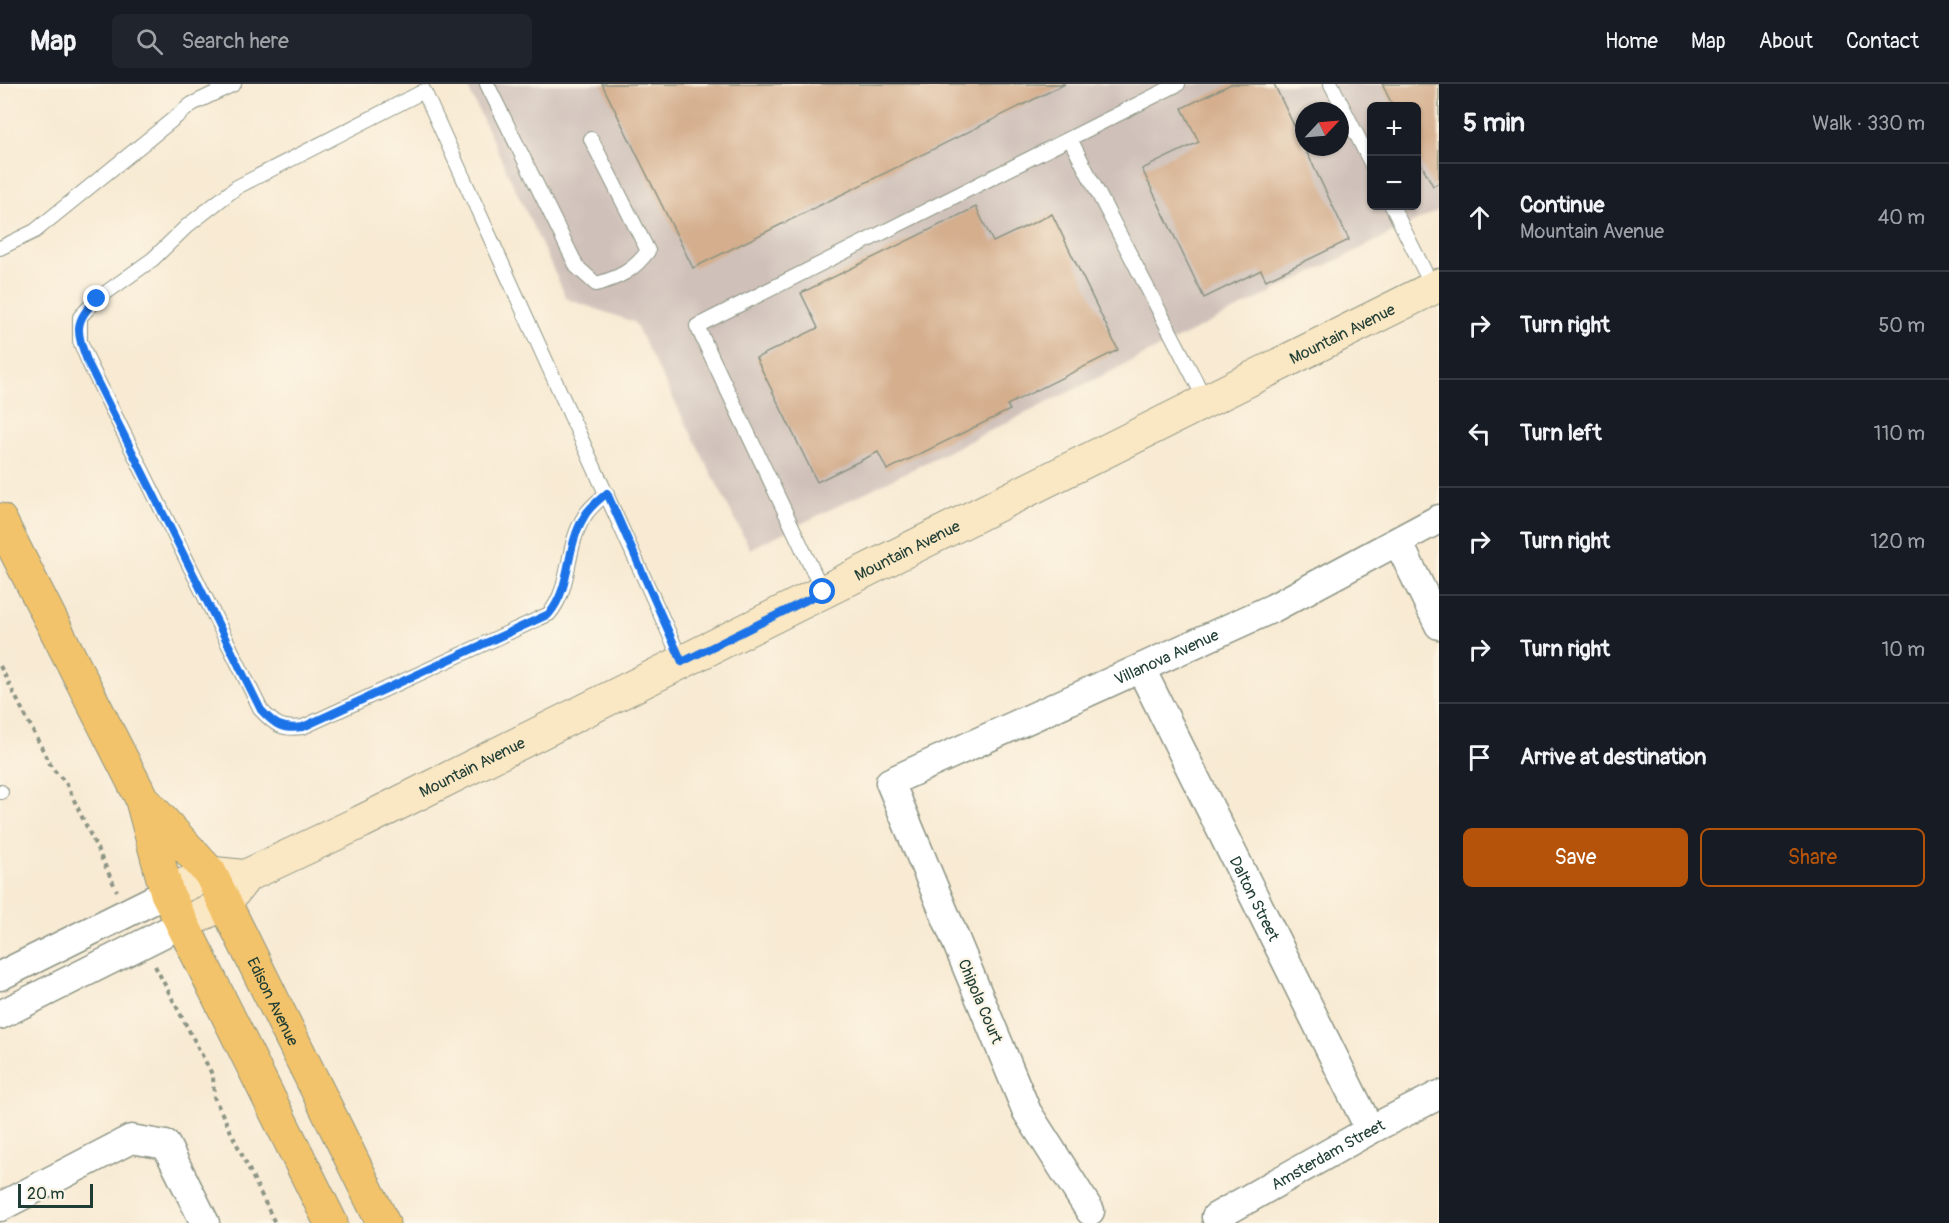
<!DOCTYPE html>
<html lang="en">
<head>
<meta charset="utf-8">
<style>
	body { margin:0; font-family:Pangolin,sans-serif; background:#20242c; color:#f1f3f6 }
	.controls { position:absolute; right:18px; top:18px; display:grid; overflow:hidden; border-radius:9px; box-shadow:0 2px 4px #0004 }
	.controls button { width:54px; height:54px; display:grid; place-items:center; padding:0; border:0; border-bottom:2px solid #363941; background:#171b24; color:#f1f3f6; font:30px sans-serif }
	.compass { position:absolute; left:1295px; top:18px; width:54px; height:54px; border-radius:50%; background:#171b24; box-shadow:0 2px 4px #0004; rotate:64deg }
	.scale { position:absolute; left:18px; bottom:15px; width:75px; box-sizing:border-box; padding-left:6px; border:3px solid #1f3d34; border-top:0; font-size:16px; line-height:21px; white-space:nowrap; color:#1f3d34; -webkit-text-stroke:4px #fcf5e5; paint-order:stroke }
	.stop { position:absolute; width:18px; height:18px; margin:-14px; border:4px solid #1a73e8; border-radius:50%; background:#fff }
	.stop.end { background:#1a73e8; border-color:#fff; box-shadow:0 2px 6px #0008 }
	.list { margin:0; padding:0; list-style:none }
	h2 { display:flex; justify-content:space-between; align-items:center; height:78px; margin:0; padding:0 24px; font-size:26px }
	h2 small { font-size:20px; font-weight:400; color:#9ea1a6 }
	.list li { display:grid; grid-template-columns:39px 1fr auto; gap:18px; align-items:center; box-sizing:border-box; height:108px; padding:0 24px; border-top:2px solid #363941 }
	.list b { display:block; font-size:22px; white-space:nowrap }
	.list p { margin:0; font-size:20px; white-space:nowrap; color:#9ea1a6 }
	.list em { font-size:20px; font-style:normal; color:#9ea1a6 }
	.actions { display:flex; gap:12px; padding:18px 24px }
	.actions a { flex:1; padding:14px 0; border:2px solid #b45309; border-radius:9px; text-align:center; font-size:21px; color:#b45309 }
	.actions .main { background:#b45309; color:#fff }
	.icon { flex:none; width:33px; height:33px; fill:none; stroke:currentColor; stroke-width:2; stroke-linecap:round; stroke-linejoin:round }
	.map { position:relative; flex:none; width:1439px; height:1139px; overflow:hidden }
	header { display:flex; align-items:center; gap:36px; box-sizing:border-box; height:84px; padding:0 30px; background:#171b24; border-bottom:2px solid #363941 }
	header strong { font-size:28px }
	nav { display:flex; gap:33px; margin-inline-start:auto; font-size:21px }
	.search { width:420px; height:54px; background:#20242c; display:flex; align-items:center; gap:15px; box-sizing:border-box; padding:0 21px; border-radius:9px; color:#9ea1a6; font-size:22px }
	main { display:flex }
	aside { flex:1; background:#171b24 }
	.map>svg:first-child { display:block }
</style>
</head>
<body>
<header>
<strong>Map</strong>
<div class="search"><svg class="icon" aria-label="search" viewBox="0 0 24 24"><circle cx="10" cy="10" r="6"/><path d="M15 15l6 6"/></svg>Search here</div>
<nav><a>Home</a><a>Map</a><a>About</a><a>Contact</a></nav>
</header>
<main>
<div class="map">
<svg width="1439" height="1139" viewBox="0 0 1439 1139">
	<rect width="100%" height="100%" fill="#fcf5e5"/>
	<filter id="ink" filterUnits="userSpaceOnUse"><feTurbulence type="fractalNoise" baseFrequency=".0167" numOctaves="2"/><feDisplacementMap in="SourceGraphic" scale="12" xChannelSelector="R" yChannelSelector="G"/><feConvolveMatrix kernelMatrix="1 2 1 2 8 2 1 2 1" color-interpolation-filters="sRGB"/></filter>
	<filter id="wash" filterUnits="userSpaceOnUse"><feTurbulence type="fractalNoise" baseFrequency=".008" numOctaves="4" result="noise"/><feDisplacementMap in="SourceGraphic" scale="24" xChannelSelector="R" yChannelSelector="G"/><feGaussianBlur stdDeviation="1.35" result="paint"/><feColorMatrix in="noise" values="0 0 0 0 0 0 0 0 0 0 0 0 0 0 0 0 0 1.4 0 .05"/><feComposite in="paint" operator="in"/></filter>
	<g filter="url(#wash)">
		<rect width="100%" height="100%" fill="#f8ead3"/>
		<path fill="#cfc1ba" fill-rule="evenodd" d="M 466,0 L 1439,0 L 1439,126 L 750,465 L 634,238 L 567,215 ZM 1372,22 L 1416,22 L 1416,122 L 1372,122 ZM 1304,27 L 1340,27 L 1340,63 L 1304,63 Z"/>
		<g id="blocks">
			<g fill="#d4ae8d">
				<path d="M 602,0 L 1065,0 L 693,184 Z"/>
				<path d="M 1231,0 L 1274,0 L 1349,156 L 1266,196 L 1261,186 L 1204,214 L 1142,85 L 1199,58 L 1182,24 Z"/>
				<path d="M 1382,0 L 1439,0 L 1439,99 L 1433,102 L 1416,70 L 1416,22 L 1393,22 Z"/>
				<path d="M 976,123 L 993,158 L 1052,130 L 1118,266 L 1007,321 L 1010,326 L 887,386 L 878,368 L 817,398 L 756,274 L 818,244 L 801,209 Z"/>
			</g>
		</g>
	</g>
	<g filter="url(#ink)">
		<use href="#blocks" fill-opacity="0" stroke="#8c9484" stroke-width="1.5"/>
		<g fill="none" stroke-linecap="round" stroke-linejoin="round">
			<defs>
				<g id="lane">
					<path d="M 487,0 L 577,183 L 596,200 C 619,194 634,186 648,167 L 591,55"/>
					<path d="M 1331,0 L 1372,81"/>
					<path d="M 1070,55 L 1206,317"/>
					<path d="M 1392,122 L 1433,204"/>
					<path d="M 0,164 L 35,147 L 192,20 L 234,0"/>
					<path d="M 607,409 C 599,416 589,424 584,433 C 565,463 572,503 549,530 L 303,643 C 282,646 275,641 261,626 L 89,279 L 80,257 L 80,233 L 97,215 L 153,175 L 187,142 L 237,103 L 424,7 L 682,578"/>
					<path d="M 823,508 L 697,242 L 1178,0"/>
					<path d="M 0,708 L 1,708"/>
				</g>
				<g id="street">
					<path d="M 1398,458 L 1439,541"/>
					<path id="s1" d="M 1141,585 L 1370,1046"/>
					<path d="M 0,892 L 167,809"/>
					<path d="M 0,931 L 182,840"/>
					<path d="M 0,1123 L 131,1055 L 166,1061 L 205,1139"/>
					<path id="s2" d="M 1090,1127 L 1027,1028 L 890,698 L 1273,524 L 1439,435"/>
					<path id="s3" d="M 1216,1133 L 1370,1046 L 1439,1011"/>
				</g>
				<g id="secondary">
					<path d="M 167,809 L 210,789 L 239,792"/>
					<path id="s4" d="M 182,840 L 225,819 L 246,792 L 361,738 L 1439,201"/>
				</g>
				<g id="primary">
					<path d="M 0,436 L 141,713 L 167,809 L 331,1139"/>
					<path id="s5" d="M 146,719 L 210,789 L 383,1139"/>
				</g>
			</defs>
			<use href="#lane" stroke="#8c9484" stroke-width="16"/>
			<use href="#street" stroke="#8c9484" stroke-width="31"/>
			<use href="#secondary" stroke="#8c9484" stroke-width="35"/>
			<use href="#primary" stroke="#8c9484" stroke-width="35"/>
			<g stroke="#8c9484" stroke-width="4" stroke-dasharray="4.5 4.5" stroke-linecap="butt">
				<path d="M 0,582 L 52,684 L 66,699 L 117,807"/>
				<path d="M 155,882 L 213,992 L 214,1013 L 275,1139"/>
			</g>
			<use href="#lane" stroke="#fff" stroke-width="14"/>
			<use href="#street" stroke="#fff" stroke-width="28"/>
			<use href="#secondary" stroke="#fae7c3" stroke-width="33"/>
			<use href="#primary" stroke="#f2c36a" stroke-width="33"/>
		</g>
	</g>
	<g fill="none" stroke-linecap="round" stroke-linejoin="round" filter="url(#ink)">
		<path stroke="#1a73e8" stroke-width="8" d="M 97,215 C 72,238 77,249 88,279 L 261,626 C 275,641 282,646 303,643 L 549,530 C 572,503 565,463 584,433 C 589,423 599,416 607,409 L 682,578 L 823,508"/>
	</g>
	<g text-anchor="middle" stroke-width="4.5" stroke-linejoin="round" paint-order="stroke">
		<g font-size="16" fill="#1f3d34" stroke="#fcf5e5">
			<text dy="6" stroke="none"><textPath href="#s4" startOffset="1305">Mountain Avenue</textPath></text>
			<text dy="6" stroke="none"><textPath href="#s4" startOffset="819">Mountain Avenue</textPath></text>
			<text dy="6" stroke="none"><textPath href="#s2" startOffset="778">Villanova Avenue</textPath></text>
			<text dy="6" stroke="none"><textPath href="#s4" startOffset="333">Mountain Avenue</textPath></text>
			<text dy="6" stroke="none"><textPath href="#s1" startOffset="256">Dalton Street</textPath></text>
			<text transform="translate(981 917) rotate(67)" y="6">Chipola Court</text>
			<text dy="6" stroke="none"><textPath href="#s5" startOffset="238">Edison Avenue</textPath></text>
			<text dy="6" stroke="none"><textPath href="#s3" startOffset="128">Amsterdam Street</textPath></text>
		</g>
	</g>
</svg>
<div class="controls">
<button>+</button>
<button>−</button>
</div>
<svg class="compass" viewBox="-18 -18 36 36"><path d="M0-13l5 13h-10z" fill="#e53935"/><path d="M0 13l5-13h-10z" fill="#9ea1a6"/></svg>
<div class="scale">20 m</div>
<div class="stop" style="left:823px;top:508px"></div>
<div class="stop end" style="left:97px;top:215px"></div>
</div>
<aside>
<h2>5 min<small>Walk · 330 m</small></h2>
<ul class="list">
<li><svg class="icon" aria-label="ahead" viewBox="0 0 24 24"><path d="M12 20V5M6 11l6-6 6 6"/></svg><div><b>Continue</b><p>Mountain Avenue</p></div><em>40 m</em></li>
<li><svg class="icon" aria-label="right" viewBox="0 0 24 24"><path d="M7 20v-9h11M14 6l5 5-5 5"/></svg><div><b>Turn right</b></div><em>50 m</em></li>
<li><svg class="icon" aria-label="left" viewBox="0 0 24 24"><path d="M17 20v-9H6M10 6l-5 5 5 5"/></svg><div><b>Turn left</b></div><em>110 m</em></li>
<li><svg class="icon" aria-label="right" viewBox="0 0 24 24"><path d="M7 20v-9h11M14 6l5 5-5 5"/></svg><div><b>Turn right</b></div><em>120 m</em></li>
<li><svg class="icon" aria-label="right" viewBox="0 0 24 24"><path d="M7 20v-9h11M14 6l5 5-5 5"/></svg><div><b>Turn right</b></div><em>10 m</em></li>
<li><svg class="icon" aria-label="arrive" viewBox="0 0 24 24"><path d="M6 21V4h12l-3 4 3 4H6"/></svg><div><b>Arrive at destination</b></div></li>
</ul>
<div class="actions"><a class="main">Save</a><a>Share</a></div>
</aside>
</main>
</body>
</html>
